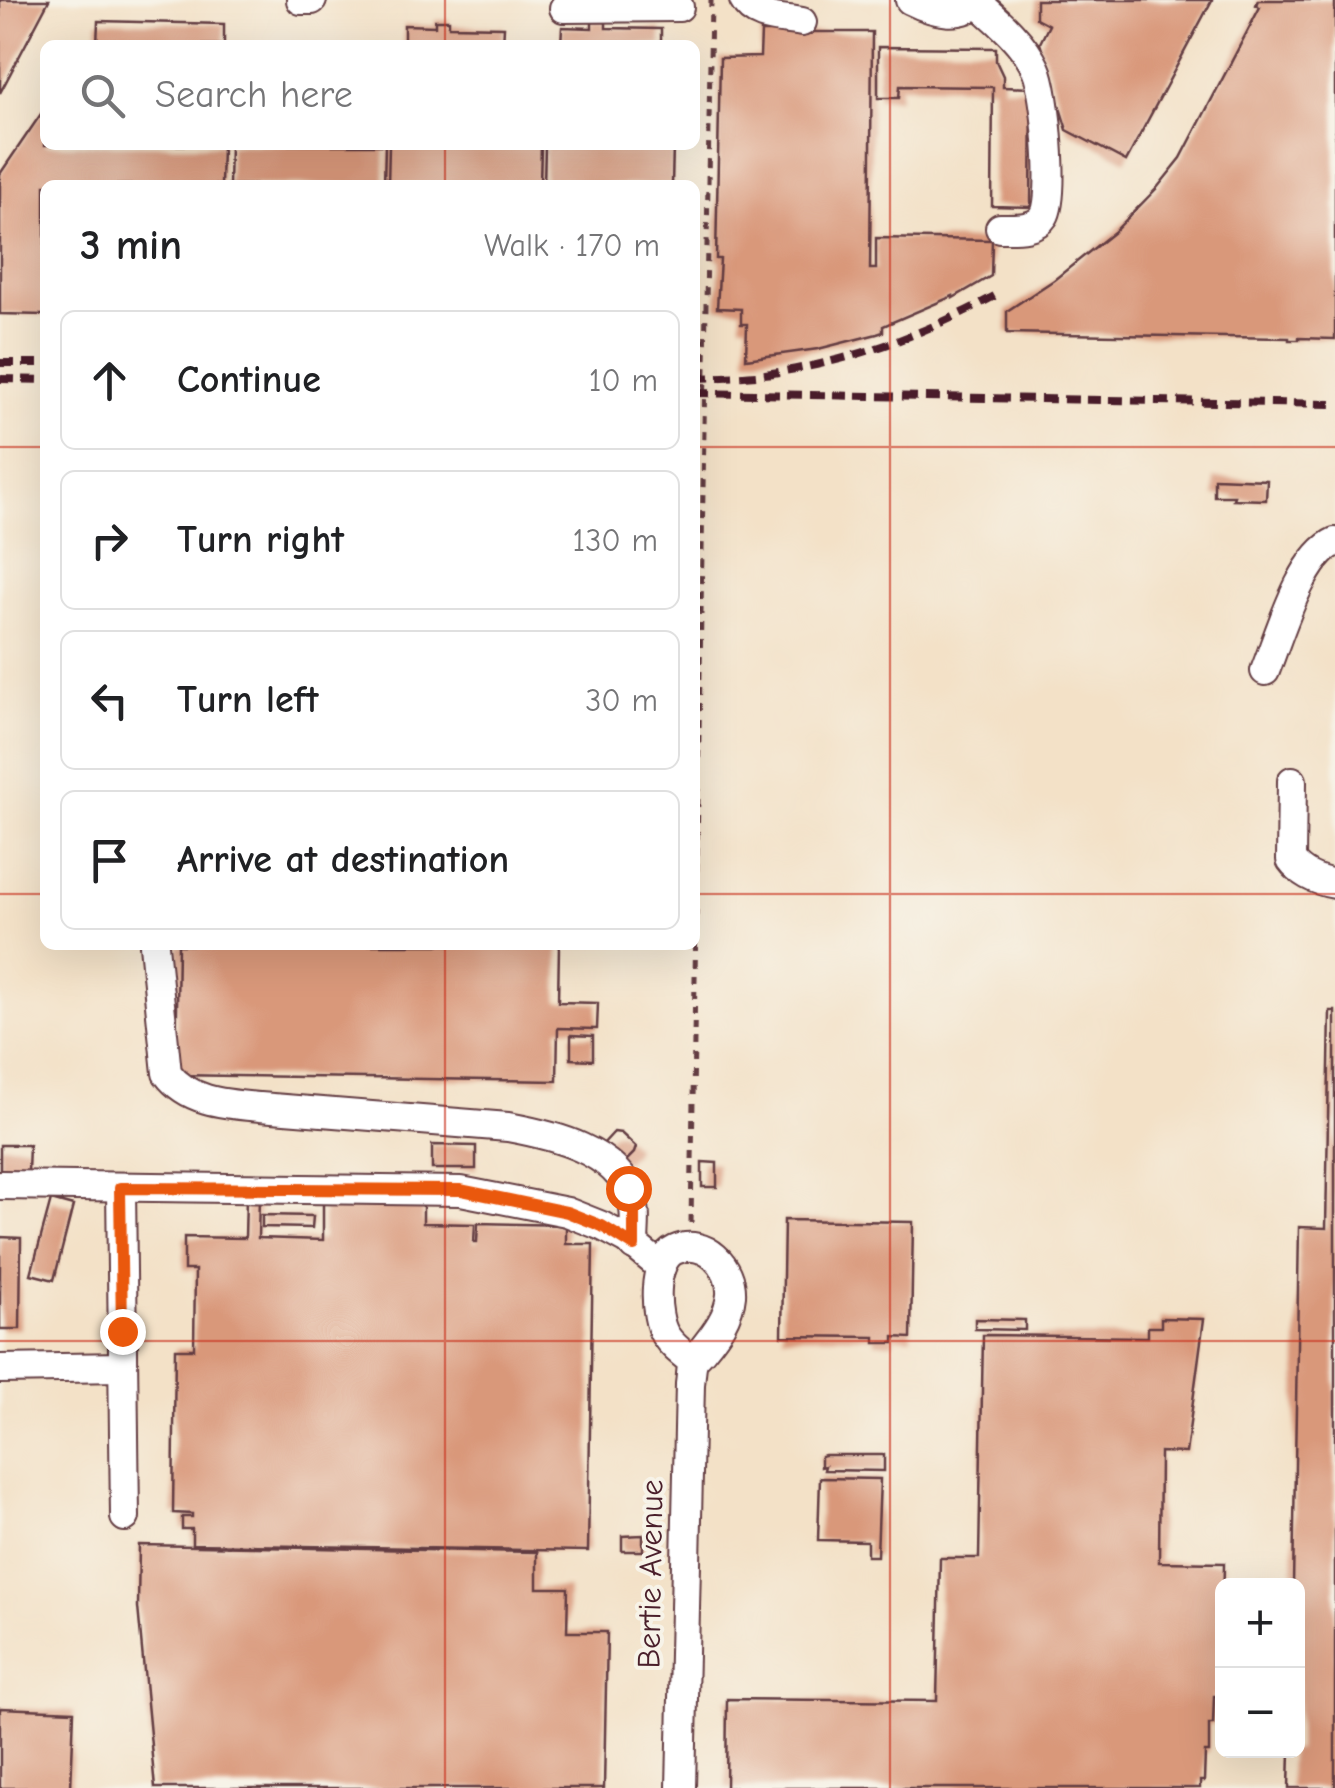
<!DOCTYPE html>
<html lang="en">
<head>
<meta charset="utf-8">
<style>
	body { margin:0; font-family:"Comic Neue",sans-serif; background:#f2f2f2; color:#202124 }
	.controls { position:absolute; right:30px; bottom:30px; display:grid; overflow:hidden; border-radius:15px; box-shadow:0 10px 40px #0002 }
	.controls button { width:90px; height:90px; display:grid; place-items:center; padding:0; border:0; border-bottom:2px solid #e0e0e0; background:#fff; color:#202124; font:50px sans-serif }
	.stop { position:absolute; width:30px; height:30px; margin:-22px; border:8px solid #ea580c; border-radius:50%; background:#fff }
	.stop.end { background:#ea580c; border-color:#fff; box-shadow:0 2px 10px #0008 }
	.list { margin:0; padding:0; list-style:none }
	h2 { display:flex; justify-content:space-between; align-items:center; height:130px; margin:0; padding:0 40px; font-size:42px }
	h2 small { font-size:32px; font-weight:400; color:#757577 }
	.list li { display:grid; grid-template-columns:65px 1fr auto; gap:30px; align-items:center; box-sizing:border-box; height:140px; margin:0 20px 20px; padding:0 20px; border:2px solid #e0e0e0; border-radius:15px }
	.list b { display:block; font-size:38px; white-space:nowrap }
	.list em { font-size:32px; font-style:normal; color:#757577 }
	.icon { flex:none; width:55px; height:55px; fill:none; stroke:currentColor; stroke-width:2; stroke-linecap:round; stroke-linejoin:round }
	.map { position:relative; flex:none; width:1335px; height:1788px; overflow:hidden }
	.search { position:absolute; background:#fff; box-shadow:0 10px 40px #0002; left:40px; top:40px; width:660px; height:110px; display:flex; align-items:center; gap:25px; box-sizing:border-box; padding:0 35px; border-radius:15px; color:#757577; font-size:38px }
	.panel { position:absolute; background:#fff; box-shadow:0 10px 40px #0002; left:40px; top:180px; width:660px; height:770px; border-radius:15px }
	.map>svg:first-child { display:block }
</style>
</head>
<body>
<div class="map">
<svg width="1335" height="1788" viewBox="0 0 1335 1788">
	<rect width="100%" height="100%" fill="#f7f3e8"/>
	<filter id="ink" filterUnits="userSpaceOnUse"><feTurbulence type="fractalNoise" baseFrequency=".01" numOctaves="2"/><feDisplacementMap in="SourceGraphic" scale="20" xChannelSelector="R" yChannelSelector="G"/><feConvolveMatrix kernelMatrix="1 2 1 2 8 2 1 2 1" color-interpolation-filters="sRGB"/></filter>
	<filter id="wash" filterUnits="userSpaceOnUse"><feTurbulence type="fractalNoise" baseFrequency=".0048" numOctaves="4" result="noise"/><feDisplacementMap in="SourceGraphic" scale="40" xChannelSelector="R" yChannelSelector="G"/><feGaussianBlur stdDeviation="2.25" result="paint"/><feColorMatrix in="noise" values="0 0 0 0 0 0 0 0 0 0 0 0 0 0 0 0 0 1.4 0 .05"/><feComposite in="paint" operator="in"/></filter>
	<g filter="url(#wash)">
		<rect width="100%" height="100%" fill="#f3e1c7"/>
		<g id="blocks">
			<g fill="#d9987a">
				<path d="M 0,0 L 49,0 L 0,93 Z"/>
				<path d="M 1036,0 L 1212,0 L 1126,161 L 1067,130 L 1040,43 L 1049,25 L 1036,18 Z"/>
				<path d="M 1258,0 L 1335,0 L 1335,339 L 1299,338 L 1299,340 L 1289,340 L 1289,338 L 1007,333 L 1007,311 L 1054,280 L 1114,232 L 1157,188 L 1181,158 L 1260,7 L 1256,5 Z"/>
				<path d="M 435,20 L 449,20 L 449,26 L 504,27 L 503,45 L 404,45 L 404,25 L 435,26 Z"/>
				<path d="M 98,21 L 224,24 L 224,45 L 97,45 Z"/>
				<path d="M 592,22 L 606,22 L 606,28 L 661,29 L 661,45 L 561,45 L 562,27 L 592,28 Z"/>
				<path d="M 761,32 L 872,32 L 870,269 L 876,269 L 876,238 L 992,240 L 991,276 L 953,298 L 953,296 L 883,326 L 883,332 L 877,334 L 818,349 L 746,359 L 747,324 L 741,324 L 741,309 L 717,308 L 720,259 L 716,259 L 720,58 L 760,57 Z"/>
				<path d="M 878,47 L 996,48 L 996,61 L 1003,76 L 1003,87 L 1032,88 L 1031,207 L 992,206 L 993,87 L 900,86 L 899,98 L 878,98 Z"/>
				<path d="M 45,108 L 45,145 L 222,145 L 221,185 L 45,185 L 45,315 L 0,314 L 0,174 Z"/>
				<path d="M 230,145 L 385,145 L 384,185 L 229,185 Z"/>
				<path d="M 389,145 L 541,145 L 540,185 L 388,185 Z"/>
				<path d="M 545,145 L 673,145 L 672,185 L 544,185 Z"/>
				<path d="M 1214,478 L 1267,480 L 1266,500 L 1233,499 L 1234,496 L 1214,496 Z"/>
				<path d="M 178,945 L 559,945 L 558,1002 L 598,1003 L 597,1029 L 558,1028 L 557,1081 L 176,1075 Z"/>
				<path d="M 1330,1011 L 1335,1011 L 1335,1788 L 1289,1788 L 1290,1750 L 1298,1750 L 1298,1586 L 1293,1586 L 1299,1227 L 1326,1228 Z"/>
				<path d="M 571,1035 L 593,1036 L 593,1060 L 571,1059 Z"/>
				<path d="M 614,1132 L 621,1133 L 636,1147 L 634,1153 L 625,1162 L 602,1145 Z"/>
				<path d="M 0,1145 L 29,1145 L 28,1172 L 0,1171 Z"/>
				<path d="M 432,1145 L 476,1146 L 476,1169 L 432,1169 Z"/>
				<path d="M 702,1162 L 717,1163 L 717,1187 L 702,1187 Z"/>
				<path d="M 246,1197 L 259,1197 L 258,1238 L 323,1240 L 323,1203 L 423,1204 L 423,1223 L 475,1224 L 474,1242 L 477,1242 L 478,1223 L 566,1225 L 566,1244 L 593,1244 L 588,1551 L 192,1544 L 192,1529 L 182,1529 L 182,1517 L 192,1517 L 192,1514 L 173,1513 L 175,1349 L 194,1349 L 195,1270 L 184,1270 L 184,1237 L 245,1238 Z"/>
				<path d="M 51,1200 L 73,1206 L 54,1280 L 31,1274 Z"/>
				<path d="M 262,1215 L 313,1216 L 312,1228 L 262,1227 Z"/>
				<path d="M 784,1220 L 913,1222 L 911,1338 L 894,1337 L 894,1343 L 875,1343 L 875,1337 L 782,1336 Z"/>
				<path d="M 0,1237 L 21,1238 L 20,1329 L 0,1329 Z"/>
				<path d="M 1161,1318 L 1204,1319 L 1186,1453 L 1160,1452 L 1159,1562 L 1224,1563 L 1222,1668 L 1218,1668 L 1218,1696 L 1214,1696 L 1213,1724 L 1209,1724 L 1209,1752 L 1205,1752 L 1204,1781 L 1200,1781 L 1200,1788 L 726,1788 L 727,1699 L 937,1701 L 940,1558 L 979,1558 L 983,1335 L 1148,1337 L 1148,1327 L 1161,1327 Z"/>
				<path d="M 975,1319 L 1025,1320 L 1025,1330 L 975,1329 Z"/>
				<path d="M 825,1455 L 884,1455 L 884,1471 L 824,1470 L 825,1466 L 821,1467 L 821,1456 Z"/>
				<path d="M 820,1478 L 880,1479 L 877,1556 L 867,1556 L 867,1541 L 818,1540 Z"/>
				<path d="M 643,1535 L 643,1551 L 622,1551 L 622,1536 Z"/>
				<path d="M 139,1545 L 537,1552 L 537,1588 L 568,1588 L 567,1632 L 607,1632 L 604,1788 L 155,1788 L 138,1607 Z"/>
				<path d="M 0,1708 L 74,1711 L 71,1788 L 0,1788 Z"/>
			</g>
		</g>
	</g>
	<g filter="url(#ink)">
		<use href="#blocks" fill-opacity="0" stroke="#633c42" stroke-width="2.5"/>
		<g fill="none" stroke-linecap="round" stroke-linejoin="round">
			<defs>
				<g id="minor">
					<path d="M 301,0 L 312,0"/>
					<path d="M 744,0 C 754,20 781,18 802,22"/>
					<path d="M 910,0 C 934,12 960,19 982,0"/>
					<path d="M 979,4 C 1000,22 1024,43 1036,69 C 1046,90 1056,197 1044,216 C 1035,230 1014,228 1000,228"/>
					<path d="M 564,8 L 679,7"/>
					<path d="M 1265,671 C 1279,636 1301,557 1335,542"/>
					<path d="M 1292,781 L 1291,860 C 1301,874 1318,881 1335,884"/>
					<path d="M 154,945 L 167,1073 C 188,1102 226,1104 260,1107 L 508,1127 C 552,1135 617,1150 632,1198 C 637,1213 634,1231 634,1246"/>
					<path d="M 0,1185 L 461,1191 L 567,1212 L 602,1226 L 628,1240 L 661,1267"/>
					<path d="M 121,1188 L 125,1517"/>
					<path d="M 0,1369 L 123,1367"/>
					<path d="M 681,1788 L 690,1384 C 691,1378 691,1368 693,1361 C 695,1357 700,1353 703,1349 C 716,1333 729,1316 731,1295 C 733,1267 705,1237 675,1250 C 651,1261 654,1316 665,1335 C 672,1346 683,1354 693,1362"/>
				</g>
			</defs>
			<use href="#minor" stroke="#633c42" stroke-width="32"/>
			<path stroke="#633c42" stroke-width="5" stroke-dasharray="8 8" stroke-linecap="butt" d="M 691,1223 L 711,0"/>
			<use href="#minor" stroke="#fff" stroke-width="28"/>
			<g stroke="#4a1f2b" stroke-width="8" stroke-dasharray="15 8" stroke-linecap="butt">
				<path d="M 0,363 L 45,363"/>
				<path d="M 695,378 C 716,377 737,377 757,375 C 846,364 922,336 1000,293"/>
				<path d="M 0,379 L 45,380"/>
				<path d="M 695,393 L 1335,404"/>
			</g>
		</g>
	</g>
	<g fill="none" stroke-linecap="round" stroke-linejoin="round" filter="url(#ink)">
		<path stroke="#ea580c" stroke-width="12" d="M 122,1331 L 120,1188 L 461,1190 L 567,1212 L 602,1226 L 634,1246 L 634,1206 L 628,1188"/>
	</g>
	<path fill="none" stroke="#c8321e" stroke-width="2.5" stroke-opacity="0.55" d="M 445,0 L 445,45M 890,0 L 890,1788M 445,145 L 445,185M 0,447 L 45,447M 695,447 L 1335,447M 0,894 L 45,894M 695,894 L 1335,894M 445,945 L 445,1788M 0,1341 L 1335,1341"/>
	<g text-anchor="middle" stroke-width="8" stroke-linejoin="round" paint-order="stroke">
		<g font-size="32" fill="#4a1f2b" stroke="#f7f3e8">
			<text transform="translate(650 1574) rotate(-89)" y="11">Bertie Avenue</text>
		</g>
	</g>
</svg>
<div class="controls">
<button>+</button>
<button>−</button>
</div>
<div class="stop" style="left:628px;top:1188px"></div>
<div class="stop end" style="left:122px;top:1331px"></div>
<div class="search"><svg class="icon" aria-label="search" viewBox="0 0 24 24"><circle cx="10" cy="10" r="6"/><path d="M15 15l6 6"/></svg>Search here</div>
<section class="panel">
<h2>3 min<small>Walk · 170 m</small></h2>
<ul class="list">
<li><svg class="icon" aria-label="ahead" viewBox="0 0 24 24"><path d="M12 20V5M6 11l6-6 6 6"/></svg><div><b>Continue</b></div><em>10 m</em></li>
<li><svg class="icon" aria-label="right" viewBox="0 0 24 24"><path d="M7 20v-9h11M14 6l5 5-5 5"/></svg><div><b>Turn right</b></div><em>130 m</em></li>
<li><svg class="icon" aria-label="left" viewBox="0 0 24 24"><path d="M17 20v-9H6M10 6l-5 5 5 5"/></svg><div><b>Turn left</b></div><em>30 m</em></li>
<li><svg class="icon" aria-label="arrive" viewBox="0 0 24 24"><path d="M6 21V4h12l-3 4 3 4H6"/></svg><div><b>Arrive at destination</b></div></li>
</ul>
</section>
</div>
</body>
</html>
